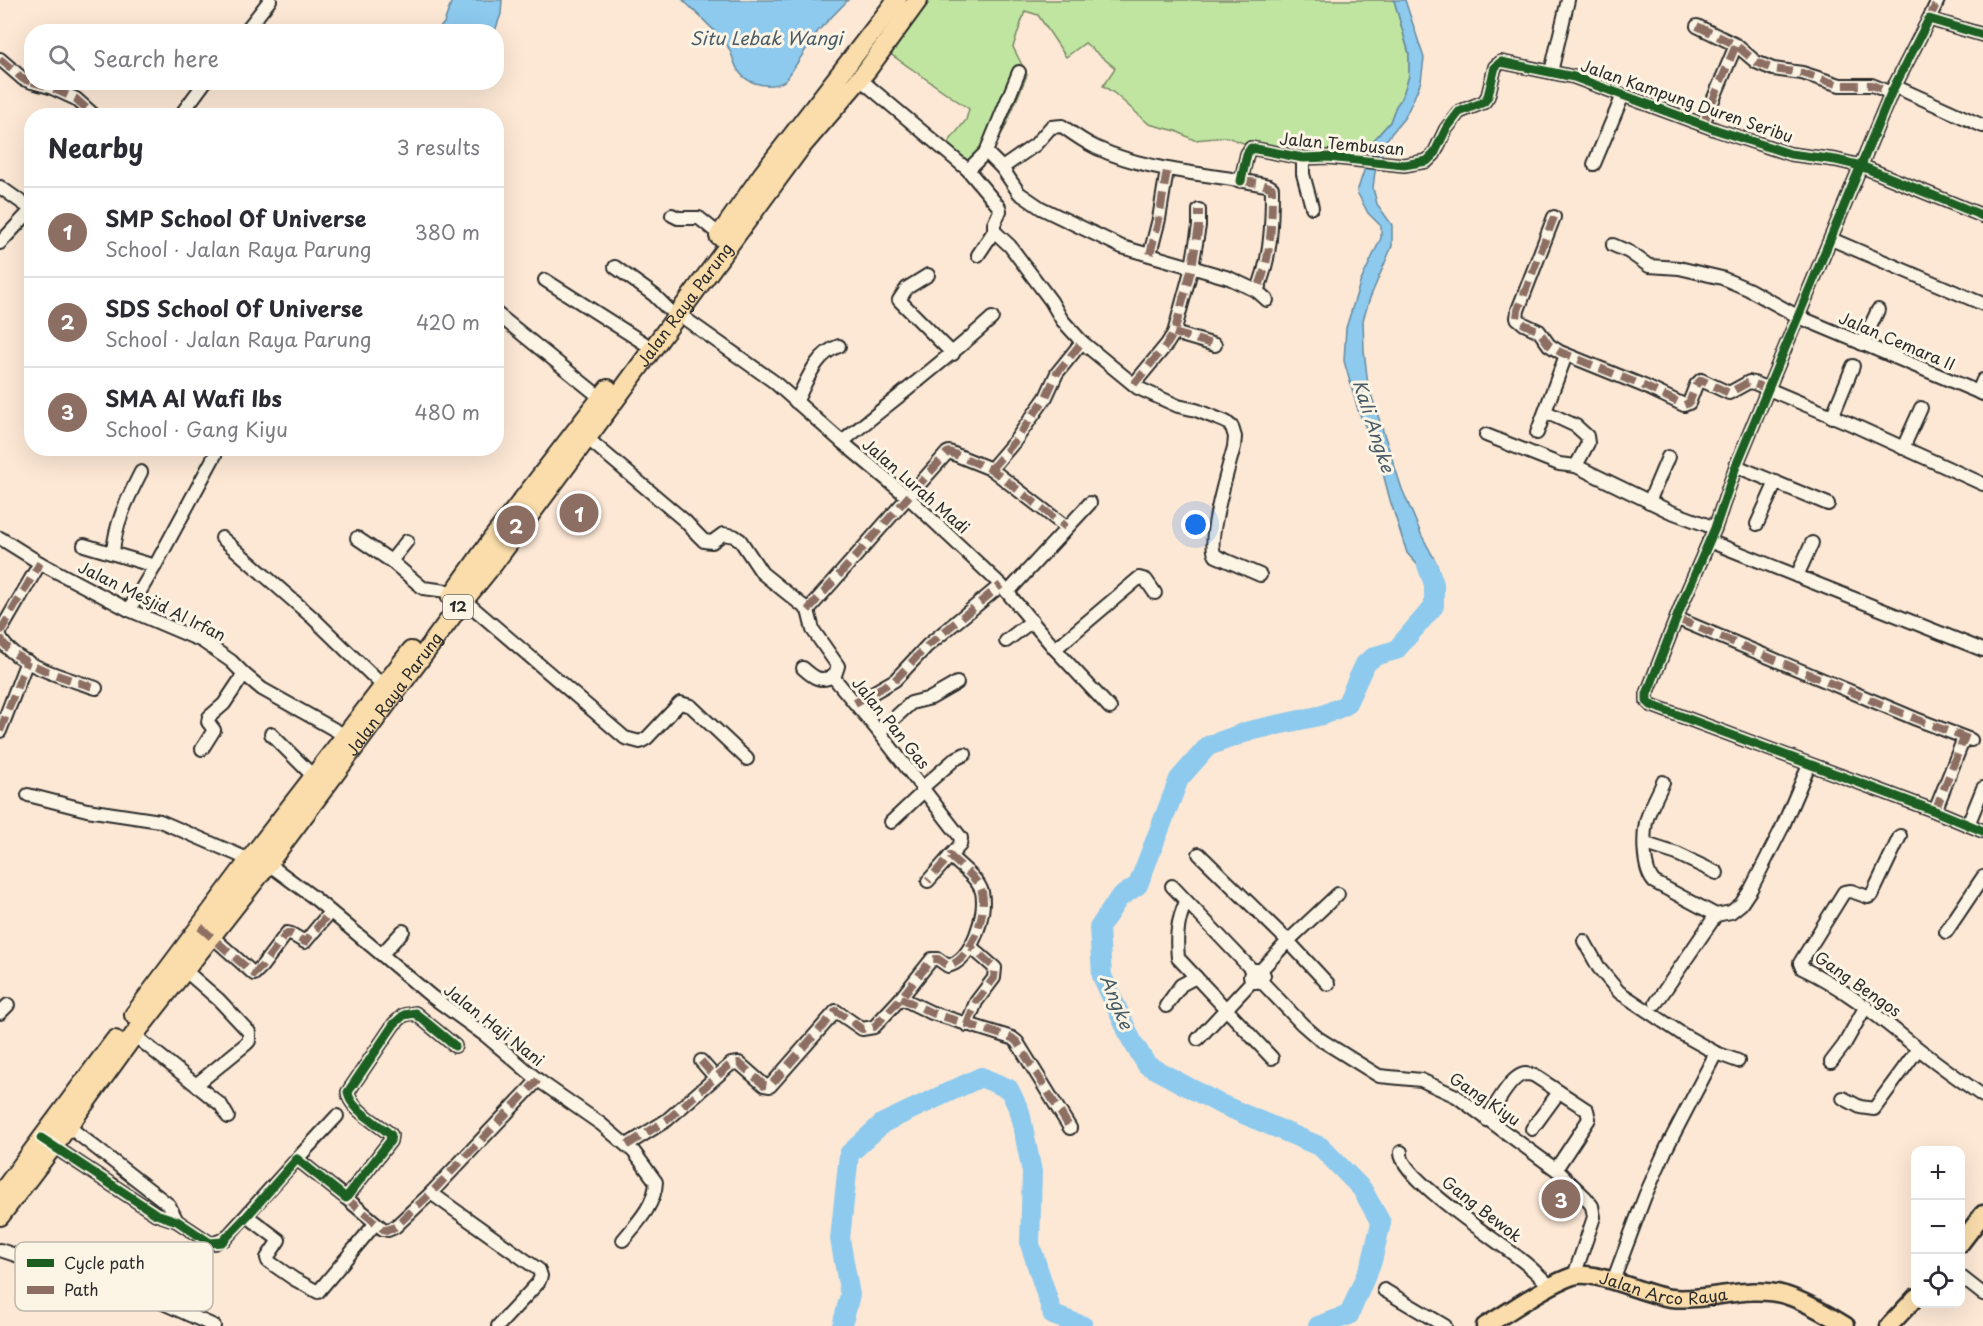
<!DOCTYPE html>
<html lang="en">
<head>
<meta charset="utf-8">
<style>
	body { margin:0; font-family:"Playpen Sans",sans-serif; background:#f7f7f7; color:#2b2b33 }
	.controls { position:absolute; right:18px; bottom:18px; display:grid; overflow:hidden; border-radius:12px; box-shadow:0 6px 24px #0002 }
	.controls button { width:54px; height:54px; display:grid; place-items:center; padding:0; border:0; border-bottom:2px solid #e1e1e2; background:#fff; color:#2b2b33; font:30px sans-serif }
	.you { position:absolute; left:1196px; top:525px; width:21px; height:21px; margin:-15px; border:4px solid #fff; border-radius:50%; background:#1a73e8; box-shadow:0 0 0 9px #1a73e833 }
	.badge { display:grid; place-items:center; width:39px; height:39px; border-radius:50%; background:#0b8043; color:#fff; font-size:20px; font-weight:700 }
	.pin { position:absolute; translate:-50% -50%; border:3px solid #fff; box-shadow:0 2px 6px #0006 }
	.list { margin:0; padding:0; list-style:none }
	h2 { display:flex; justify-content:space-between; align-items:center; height:78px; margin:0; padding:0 24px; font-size:26px }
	h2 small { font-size:20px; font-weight:400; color:#7c7c81 }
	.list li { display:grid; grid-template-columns:39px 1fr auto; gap:18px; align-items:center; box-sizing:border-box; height:90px; padding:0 24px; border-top:2px solid #e1e1e2 }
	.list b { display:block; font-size:22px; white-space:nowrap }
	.list p { margin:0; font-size:20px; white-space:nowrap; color:#7c7c81 }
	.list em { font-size:20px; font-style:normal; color:#7c7c81 }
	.icon { flex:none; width:33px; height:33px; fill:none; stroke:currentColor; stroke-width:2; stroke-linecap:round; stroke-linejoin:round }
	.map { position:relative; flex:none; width:1983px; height:1326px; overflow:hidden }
	.search { position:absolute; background:#fff; box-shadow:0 6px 24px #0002; left:24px; top:24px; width:480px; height:66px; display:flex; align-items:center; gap:15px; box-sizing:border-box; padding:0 21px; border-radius:24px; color:#7c7c81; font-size:22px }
	.panel { position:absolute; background:#fff; box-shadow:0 6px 24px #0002; left:24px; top:108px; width:480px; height:348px; border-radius:24px }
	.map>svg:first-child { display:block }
</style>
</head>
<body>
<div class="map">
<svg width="1983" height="1326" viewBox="0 0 1983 1326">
	<rect width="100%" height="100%" fill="#fde8d5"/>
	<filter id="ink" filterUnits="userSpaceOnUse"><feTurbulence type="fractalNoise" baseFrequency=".0167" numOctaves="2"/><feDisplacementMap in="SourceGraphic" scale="12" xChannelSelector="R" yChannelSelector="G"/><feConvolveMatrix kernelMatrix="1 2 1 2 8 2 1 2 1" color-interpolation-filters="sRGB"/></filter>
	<g filter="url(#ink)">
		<path fill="#c0e5a0" stroke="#768866" stroke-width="1.5" d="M 930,0 L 1394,0 L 1409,54 L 1409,76 L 1402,98 L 1396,106 L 1390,122 L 1374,140 L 1368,158 L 1257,148 L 1227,137 L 1194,140 L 1176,131 L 1149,124 L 1114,93 L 1103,86 L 1115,68 L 1085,43 L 1066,57 L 1038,15 L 1025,11 L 1013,47 L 1027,75 L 1004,130 L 991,148 L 972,165 L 954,154 L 947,144 L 966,120 L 969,109 L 889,53 Z"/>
		<g fill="#8dcaee" stroke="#668aa0" stroke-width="1.5">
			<path d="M 452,0 L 502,0 L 501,14 L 495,31 L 437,31 L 444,23 Z"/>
			<path d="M 683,0 L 848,0 L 818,31 L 786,80 C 774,89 750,86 740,73 C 733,65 733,52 726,44 C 713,28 697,14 683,0 Z"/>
			<path d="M 1394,0 L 1405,0 L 1424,58 L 1421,81 L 1414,98 L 1405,117 L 1387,139 L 1375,172 L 1373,188 L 1377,204 L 1392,225 L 1392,246 L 1370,298 L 1363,320 L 1364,350 L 1368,385 L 1402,489 L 1422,536 L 1437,564 L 1443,586 L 1428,590 L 1423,571 L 1407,553 L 1390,500 L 1379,458 L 1358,410 L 1344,361 L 1346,328 L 1360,283 L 1381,238 L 1381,226 L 1368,213 L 1357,192 L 1374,140 L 1390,122 L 1396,106 L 1402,98 L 1409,76 L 1409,53 Z"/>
		</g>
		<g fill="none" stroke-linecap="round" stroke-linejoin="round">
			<g stroke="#8dcaee" stroke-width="20">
				<path d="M 842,1326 L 850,1295 L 840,1239 L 849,1154 L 883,1123 L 981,1077 L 1009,1089 L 1020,1112 L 1032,1172 L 1030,1244 L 1053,1315 L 1083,1326"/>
				<path d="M 1318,1326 L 1349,1315 L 1372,1261 L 1381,1223 L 1362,1189 L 1321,1147 L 1218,1103 L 1147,1065 L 1132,1041 L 1102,976 L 1099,928 L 1119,898 L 1138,885 L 1179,779 L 1208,746 L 1249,731 L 1323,715 L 1346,705 L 1365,664 L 1375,656 L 1396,650 L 1434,606 L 1434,584 L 1427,565"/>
			</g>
			<defs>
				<g id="minor">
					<path d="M 1929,19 L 1938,0"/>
					<path d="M 1697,26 L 1736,45 L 1756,62 L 1773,69 L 1802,73 L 1840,85 L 1872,85 L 1891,93"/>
					<path d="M 245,32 L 270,0"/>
					<path d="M 1983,35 L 1929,19 L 1891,93 L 1736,466 L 1715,528 L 1682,604 L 1647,694 L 1647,701 L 1651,705 L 1935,811 L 1983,831"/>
					<path d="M 0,59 L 23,79 L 32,82"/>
					<path d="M 1551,72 L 1568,0"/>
					<path d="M 860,79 L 968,170 L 986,152 L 1019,72"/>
					<path d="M 32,82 L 50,87 L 76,99 L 95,116"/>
					<path d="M 1894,86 L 1983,126"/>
					<path d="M 180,116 L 205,82"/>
					<path d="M 1703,124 L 1736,45"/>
					<path d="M 986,152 L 1002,168 L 1019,193 L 1041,208 L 1122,247 L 1229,278 L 1257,291 L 1267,300"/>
					<path d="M 1303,158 L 1303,174 L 1312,207"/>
					<path d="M 1594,164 L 1623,95"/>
					<path d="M 1002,168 L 1035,145 L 1051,127 L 1062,126 C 1073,134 1084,142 1097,148 C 1151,173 1212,173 1269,186 L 1272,188 C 1272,223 1271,260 1257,291"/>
					<path d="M 968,170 L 999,207 L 1000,211 L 994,224 L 994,231 L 1010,246 L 1051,301 L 1062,320 L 1082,342 L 1138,388 L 1178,406 L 1196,410 L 1226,422 L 1232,427 L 1235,437 L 1234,447 C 1229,466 1205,544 1216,556 L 1260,575"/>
					<path d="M 1241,181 L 1247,154 L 1251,148 L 1303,158 L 1328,157 L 1404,165 L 1427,161 L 1434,154 L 1446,129 L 1459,112 L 1484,102 L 1488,96 L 1495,67 L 1501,62 L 1574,77 L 1717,130 L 1790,154 L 1836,160 L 1861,166 L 1983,216"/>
					<path d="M 0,187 L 31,209"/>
					<path d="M 672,215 L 678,218 L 699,218 L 720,235"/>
					<path d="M 1554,217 L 1518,310 L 1517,318 L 1524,324 L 1539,331 L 1549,345 L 1560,352 L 1644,386 L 1684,405 L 1689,403 L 1696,385 L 1701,380 L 1729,393 L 1749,382 L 1754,383 L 1851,424 L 1983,484"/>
					<path d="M 1831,239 L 1983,304"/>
					<path d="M 0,243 L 32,209"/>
					<path d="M 1613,245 L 1629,252 L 1649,266 L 1679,268 L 1722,278 L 1748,289 L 1799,317 L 1983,394"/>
					<path d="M 1150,254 L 1159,219 L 1167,170"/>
					<path d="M 978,255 L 994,231"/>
					<path d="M 615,267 L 654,295 L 667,308"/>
					<path d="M 928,275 L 907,288 L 899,300 L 953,354"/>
					<path d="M 545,280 L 644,343"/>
					<path d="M 496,313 L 601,398"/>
					<path d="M 677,313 L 773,381 L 842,442 L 909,498 L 1001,585 L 1055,649 L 1110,708"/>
					<path d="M 1174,333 L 1215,345"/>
					<path d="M 1862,344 L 1878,310"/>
					<path d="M 1134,384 L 1167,344 L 1174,333 L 1192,267 L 1199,226 L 1199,210"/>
					<path d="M 1978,392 L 1983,380"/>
					<path d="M 796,402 C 807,381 815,354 839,346"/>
					<path d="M 1832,417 L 1853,366"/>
					<path d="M 1537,433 L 1566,355"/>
					<path d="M 1486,435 L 1559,464 L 1576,466 L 1588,443 L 1587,436 L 1576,426 L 1546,412"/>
					<path d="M 587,438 L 685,521 L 697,534 L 704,541 L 712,542 L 723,534 L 734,536 L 740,540 L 762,573 L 808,610 L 813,630 L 838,666 L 834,678 L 879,732 L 961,838 L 960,845 L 928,881"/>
					<path d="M 842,442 C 892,401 944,362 992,318"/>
					<path d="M 1903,448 L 1921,408"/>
					<path d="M 1576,466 L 1669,511 L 1715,528"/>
					<path d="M 1736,466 L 1828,504"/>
					<path d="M 991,469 L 1015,441 L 1046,397 L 1057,373 L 1082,342"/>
					<path d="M 1649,502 L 1668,457"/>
					<path d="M 1757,524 L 1776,482"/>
					<path d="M 0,538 L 40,563 L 129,610 L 202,641 L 231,661 L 244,674 L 262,689 L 346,736"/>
					<path d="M 222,538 L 312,617 L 384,687"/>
					<path d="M 357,538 L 391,561 L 423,588 L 455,592"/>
					<path d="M 1709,541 L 1983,650"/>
					<path d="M 84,545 L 155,566"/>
					<path d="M 113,553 C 115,523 128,498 141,472"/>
					<path d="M 391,561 L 407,541"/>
					<path d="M 1797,576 L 1812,543"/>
					<path d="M 1008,592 L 1090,503"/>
					<path d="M 464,600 L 625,738 L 640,742 L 647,738 L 680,703 L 691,706 L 747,759"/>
					<path d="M 129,610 L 155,566 L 215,455"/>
					<path d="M 808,610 L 947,453 L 949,452 L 991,469 L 1066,527"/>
					<path d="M 1678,619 L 1916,719 L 1971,740"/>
					<path d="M 0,632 L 40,563"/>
					<path d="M 0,637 C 12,664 69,679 96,688"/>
					<path d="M 1006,641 L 1032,621"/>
					<path d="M 1055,649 L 1139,578 L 1146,580 L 1155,593"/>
					<path d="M 803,668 C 813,677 820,683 833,676"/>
					<path d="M 855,703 L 895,680 L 927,646 L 1001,585"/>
					<path d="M 0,731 L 27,661"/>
					<path d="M 879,732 L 911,703 L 931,698 L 957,683"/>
					<path d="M 271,734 L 314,777"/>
					<path d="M 202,749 L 214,730 L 208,722 L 209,717 L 224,704 L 244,674"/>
					<path d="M 1663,782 C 1658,795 1649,809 1646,822 C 1643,838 1643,870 1654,882 L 1716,915 L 1731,912 L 1741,904 L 1751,889 L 1782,828 L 1809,765"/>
					<path d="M 922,788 L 955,759 L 965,754"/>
					<path d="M 28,795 L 87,810 L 160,821 L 250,860"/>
					<path d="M 1935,811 L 1964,738"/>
					<path d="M 891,822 L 924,791"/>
					<path d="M 1968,825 L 1983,788"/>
					<path d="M 1900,836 L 1872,895 L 1868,897 L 1851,891 L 1844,892 L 1800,963 L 1802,968 C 1845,988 1880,1018 1916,1047 C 1938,1064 1960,1080 1983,1096"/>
					<path d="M 1646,844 L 1677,854 L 1717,873"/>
					<path d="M 1199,854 L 1288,941 L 1328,984"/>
					<path d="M 263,860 L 313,897 L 431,996 L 486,1036 L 538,1080 L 601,1124 L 634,1152 L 656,1182 C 655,1205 637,1223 623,1240"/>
					<path d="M 1172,886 L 1252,970"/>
					<path d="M 1186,902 C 1177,921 1176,937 1178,958 L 1272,1058"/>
					<path d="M 206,931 L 254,974 L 262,966 L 287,933 L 291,934 L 305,942 L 330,912"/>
					<path d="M 1946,932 L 1983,877"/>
					<path d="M 1584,941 L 1599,968 L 1619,992 L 1682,1034 L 1716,1053 L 1738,1061"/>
					<path d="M 382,954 L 403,931"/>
					<path d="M 180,966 L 219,1000 L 249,1032 L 249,1041 L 246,1044 L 197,1084"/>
					<path d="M 1261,970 L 1288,941 L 1338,894"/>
					<path d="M 1261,981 L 1302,1024 L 1318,1038 L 1379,1076 L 1421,1080 L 1456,1096 L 1558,1171 L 1585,1197 L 1592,1206 L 1594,1217 L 1574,1276"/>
					<path d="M 901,998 L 932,1013 L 1012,1038 L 1017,1042 L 1070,1128"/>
					<path d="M 1656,1003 L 1716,915"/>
					<path d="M 1166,1006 L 1181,985 L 1196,977"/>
					<path d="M 0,1013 L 8,1005"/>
					<path d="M 967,1025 L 976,1002 L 994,978 L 995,968 L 971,947"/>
					<path d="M 134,1035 L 221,1105 L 228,1117"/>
					<path d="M 1198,1039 L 1252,981 L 1255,982 L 1261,981 L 1264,975 L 1261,970 L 1252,970 L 1250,976 L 1252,981"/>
					<path d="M 701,1061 L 715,1077"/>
					<path d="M 1831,1062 L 1844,1045 L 1866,1006"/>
					<path d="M 1843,1098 L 1860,1107 L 1874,1109 L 1918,1049"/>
					<path d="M 1487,1120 C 1494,1108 1511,1075 1525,1074 C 1528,1074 1533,1075 1535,1076 L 1587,1110 L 1589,1119 L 1556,1169"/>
					<path d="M 64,1123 L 169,1205 L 177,1221"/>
					<path d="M 1532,1129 L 1559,1092"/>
					<path d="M 47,1142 L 156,1214 L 177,1221 L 210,1243 L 214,1243 L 225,1239 L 297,1159 L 346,1198 L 390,1141 L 391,1135 C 379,1124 349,1109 348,1092 L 394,1024 L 404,1015 L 415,1013 L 455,1046"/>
					<path d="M 627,1145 L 667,1120 L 731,1064 L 739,1063 L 764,1085 L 770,1086 L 836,1011 L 862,1029 L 874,1027 L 901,998 L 932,959 L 938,959 L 948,966 C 972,960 987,914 982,892 C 978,878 960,866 950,856"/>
					<path d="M 1401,1152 C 1398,1176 1499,1242 1520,1259 C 1531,1267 1541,1277 1551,1287"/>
					<path d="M 297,1159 L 337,1116"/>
					<path d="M 431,1193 L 539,1270 L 541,1276 L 538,1283 L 498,1326"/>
					<path d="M 346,1198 L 383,1229 L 388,1230 L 395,1227 L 431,1193 L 538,1080"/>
					<path d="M 247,1216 L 279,1240 L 267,1258 L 268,1261 L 294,1279 L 318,1292 L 375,1224"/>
					<path d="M 0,1250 L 163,1303 L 214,1326"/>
					<path d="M 1960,1276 L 1983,1294"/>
					<path d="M 1613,1281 L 1645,1196 L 1666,1149 L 1716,1053"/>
					<path d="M 1384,1290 L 1445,1326"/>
				</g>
				<g id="major">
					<path d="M 1960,1244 L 1983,1214"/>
					<path id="s1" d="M 1485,1326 C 1511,1311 1546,1285 1573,1276 C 1596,1269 1644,1295 1671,1298 C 1709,1302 1747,1284 1785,1295 C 1807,1302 1827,1314 1846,1326"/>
					<path d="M 1889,1326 L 1916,1297"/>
				</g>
				<g id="highway">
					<path d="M 719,236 L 762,175 L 897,0"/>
					<path d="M 451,597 L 493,538 L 608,389"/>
					<path d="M 134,1015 L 254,854 L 411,651"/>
					<path d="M 0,1195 L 115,1040"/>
					<path id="s2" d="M 0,1216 L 69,1125 L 134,1035 L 264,869 L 464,600 L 494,563 L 587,438 L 801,147 L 867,70 L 918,0"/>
				</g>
			</defs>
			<use href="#minor" stroke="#2b2b2b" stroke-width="16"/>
			<use href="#major" stroke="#2b2b2b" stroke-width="21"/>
			<use href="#highway" stroke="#2b2b2b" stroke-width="22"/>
			<use href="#minor" stroke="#fcf5e5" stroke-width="12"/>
			<use href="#major" stroke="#faddab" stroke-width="16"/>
			<use href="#highway" stroke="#faddab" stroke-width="18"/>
			<g stroke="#8d6e63" stroke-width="8" stroke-dasharray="15 8" stroke-linecap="butt">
				<path d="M 1929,19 L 1938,0"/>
				<path d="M 1697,26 L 1736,45 L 1756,62 L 1773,69 L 1802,73 L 1840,85 L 1872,85 L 1891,93"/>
				<path d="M 0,59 L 23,79 L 32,82"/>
				<path d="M 32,82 L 50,87 L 76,99 L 95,116"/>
				<path d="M 1703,124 L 1736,45"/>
				<path d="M 1241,181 L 1259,183 L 1272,188 C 1272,223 1271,260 1257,291"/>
				<path d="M 1554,217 L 1518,310 L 1517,318 L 1524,324 L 1539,331 L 1549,345 L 1560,352 L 1644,386 L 1684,405 L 1689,403 L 1696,385 L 1701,380 L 1729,393 L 1749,382 L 1768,389"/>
				<path d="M 1150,254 L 1159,219 L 1167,170"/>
				<path d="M 1174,333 L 1215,345"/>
				<path d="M 1134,384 L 1167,344 L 1174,333 L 1192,267 L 1199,226 L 1199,210"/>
				<path d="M 991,469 L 1015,441 L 1046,397 L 1057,373 L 1082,342"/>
				<path d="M 808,610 L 947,453 L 949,452 L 991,469 L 1066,527"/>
				<path d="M 1678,619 L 1916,719 L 1971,740"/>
				<path d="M 0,632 L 40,563"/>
				<path d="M 0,637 C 12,664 69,679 96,688"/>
				<path d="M 855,703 L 895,680 L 927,646 L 1001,585"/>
				<path d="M 0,731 L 27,661"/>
				<path d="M 1935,811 L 1964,738"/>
				<path d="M 200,927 L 254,974 L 262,966 L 287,933 L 291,934 L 305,942 L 330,912"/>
				<path d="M 901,998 L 932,1013 L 1012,1038 L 1017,1042 L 1070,1128"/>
				<path d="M 967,1025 L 976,1002 L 994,978 L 995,968 L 971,947"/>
				<path d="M 701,1061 L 715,1077"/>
				<path d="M 627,1145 L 667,1120 L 731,1064 L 739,1063 L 764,1085 L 770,1086 L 836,1011 L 862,1029 L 874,1027 L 901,998 L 932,959 L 938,959 L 948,966 C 972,960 987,914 982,892 C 978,878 960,866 950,856 L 928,881"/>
				<path d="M 346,1198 L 383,1229 L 388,1230 L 395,1227 L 431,1193 L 538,1080"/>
			</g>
			<defs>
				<g id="cycleway">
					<path d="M 1983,35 L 1929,19 L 1891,93 L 1736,466 L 1715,528 L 1682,604 L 1647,694 L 1647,701 L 1651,705 L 1935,811 L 1983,831"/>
					<path d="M 1241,181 L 1247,154 L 1251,148 L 1303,158 L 1328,157 L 1404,165 L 1427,161 L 1434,154 L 1446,129 L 1459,112 L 1484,102 L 1488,96 L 1495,67 L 1501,62 L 1574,77 L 1717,130 L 1790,154 L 1836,160 L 1861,166 L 1983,216"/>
					<path d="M 41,1138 L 156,1214 L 177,1221 L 210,1243 L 222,1242 L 247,1216 L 297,1159 L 346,1198 L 390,1141 L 391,1135 C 379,1124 349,1109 348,1092 L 394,1024 L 404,1015 L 415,1013 L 455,1046"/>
				</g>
			</defs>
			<use href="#cycleway" stroke="#fcf5e5" stroke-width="13"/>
			<use href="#cycleway" stroke="#1b5e20" stroke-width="9"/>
		</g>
	</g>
	<g text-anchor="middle" stroke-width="6" stroke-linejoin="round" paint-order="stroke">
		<rect fill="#fcf5e5" stroke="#6a6863" stroke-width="1.5" x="443" y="595" width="30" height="24" rx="4.5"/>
		<g font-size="15" font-weight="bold" fill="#2b2b2b">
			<text x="458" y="612">12</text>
		</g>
		<g font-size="16" fill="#2b2b2b" stroke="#fcf5e5">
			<text transform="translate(1687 101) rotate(19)" y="6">Jalan Kampung Duren Seribu</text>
			<text transform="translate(1342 144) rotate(5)" y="6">Jalan Tembusan</text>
			<text dy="6" stroke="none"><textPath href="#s2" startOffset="1140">Jalan Raya Parung</textPath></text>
			<text transform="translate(1897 341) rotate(23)" y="6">Jalan Cemara II</text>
			<text transform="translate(916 486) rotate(41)" y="6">Jalan Lurah Madi</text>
			<text transform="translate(152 601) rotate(26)" y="6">Jalan Mesjid Al Irfan</text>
			<text dy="6" stroke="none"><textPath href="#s2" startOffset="654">Jalan Raya Parung</textPath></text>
			<text transform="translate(891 723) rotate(51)" y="6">Jalan Pan Gas</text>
			<text transform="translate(1858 984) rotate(35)" y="6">Gang Bengos</text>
			<text transform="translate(494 1025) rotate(38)" y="6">Jalan Haji Nani</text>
			<text transform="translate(1485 1099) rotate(34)" y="6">Gang Kiyu</text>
			<text transform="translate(1482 1209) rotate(38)" y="6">Gang Bewok</text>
			<text dy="6" stroke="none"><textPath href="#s1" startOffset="194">Jalan Arco Raya</textPath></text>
		</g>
		<g font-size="18" font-style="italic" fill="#485b66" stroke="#fcf5e5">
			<text x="766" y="45">Situ Lebak Wangi</text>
			<text transform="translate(1373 426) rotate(72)" y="6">Kali Angke</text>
			<text transform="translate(1116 1002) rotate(68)" y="6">Angke</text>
		</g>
	</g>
	<rect x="15" y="1242" width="198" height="69" rx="9" fill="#fcf5e5" stroke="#bdb8ad" stroke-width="1.5"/>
	<rect x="27" y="1259" width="27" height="8" fill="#1b5e20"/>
	<rect x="27" y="1286" width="27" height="8" fill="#8d6e63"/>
	<g font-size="16" fill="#2b2b2b">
		<text x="64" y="1269">Cycle path</text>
		<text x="64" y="1296">Path</text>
	</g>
</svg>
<div class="controls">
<button>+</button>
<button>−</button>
<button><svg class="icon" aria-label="locate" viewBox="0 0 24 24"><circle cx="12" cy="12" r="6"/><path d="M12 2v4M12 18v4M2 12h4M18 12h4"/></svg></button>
</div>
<div class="you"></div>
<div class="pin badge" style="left:579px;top:513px;background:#8d6e63">1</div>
<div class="pin badge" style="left:516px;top:525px;background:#8d6e63">2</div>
<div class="pin badge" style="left:1561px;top:1199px;background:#8d6e63">3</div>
<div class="search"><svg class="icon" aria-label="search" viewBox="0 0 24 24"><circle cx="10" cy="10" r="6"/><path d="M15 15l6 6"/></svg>Search here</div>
<section class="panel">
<h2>Nearby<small>3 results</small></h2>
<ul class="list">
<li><span class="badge" style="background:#8d6e63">1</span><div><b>SMP School Of Universe</b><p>School · Jalan Raya Parung</p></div><em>380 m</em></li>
<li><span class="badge" style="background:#8d6e63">2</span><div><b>SDS School Of Universe</b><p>School · Jalan Raya Parung</p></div><em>420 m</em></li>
<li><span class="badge" style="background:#8d6e63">3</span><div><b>SMA Al Wafi Ibs</b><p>School · Gang Kiyu</p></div><em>480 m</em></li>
</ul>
</section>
</div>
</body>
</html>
